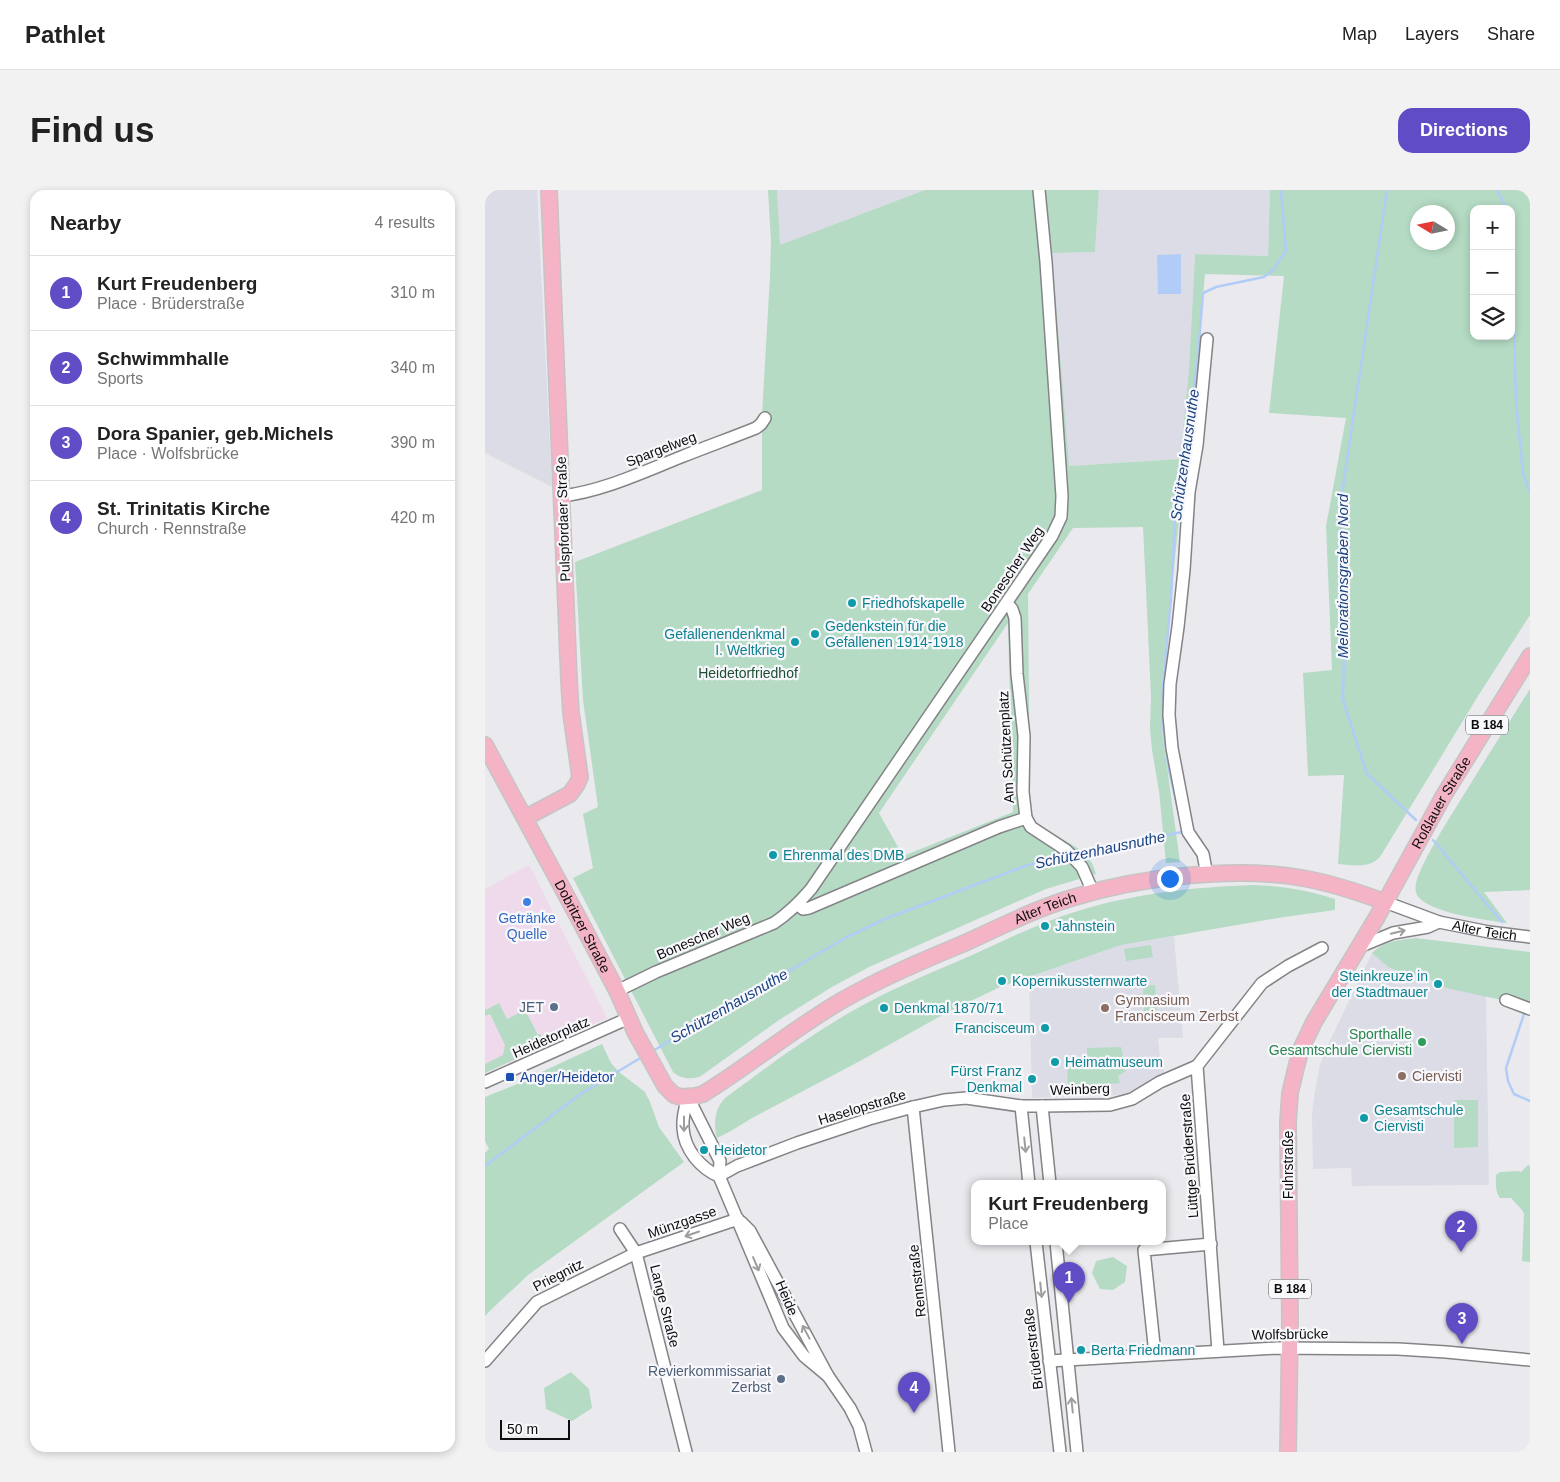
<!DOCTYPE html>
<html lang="en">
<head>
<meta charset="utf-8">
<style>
	body { margin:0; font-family:Helvetica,sans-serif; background:#f2f2f2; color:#222 }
	.controls { position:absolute; right:15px; top:15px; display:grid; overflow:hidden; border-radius:10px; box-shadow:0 2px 8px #0003 }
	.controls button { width:45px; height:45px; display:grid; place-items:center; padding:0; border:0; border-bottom:1px solid #e0e0e0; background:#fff; color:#222; font:25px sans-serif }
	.compass { position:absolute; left:925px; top:15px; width:45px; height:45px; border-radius:50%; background:#fff; box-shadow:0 2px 8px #0003; rotate:280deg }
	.scale { position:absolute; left:15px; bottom:12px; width:70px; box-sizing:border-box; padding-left:5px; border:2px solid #0c0c0e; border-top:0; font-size:14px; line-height:18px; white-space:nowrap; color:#0c0c0e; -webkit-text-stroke:4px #f8f8fc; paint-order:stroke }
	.you { position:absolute; left:684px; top:688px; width:18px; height:18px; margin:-12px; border:4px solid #fff; border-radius:50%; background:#1a73e8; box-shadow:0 0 0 8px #1a73e833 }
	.badge { display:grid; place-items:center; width:32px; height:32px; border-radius:50%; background:#604cc4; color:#fff; font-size:16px; font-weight:700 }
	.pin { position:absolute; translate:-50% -41px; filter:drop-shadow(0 1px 2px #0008) }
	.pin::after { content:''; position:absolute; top:26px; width:18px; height:15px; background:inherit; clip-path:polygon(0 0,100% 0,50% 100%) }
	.popup { position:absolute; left:486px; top:990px; width:195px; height:65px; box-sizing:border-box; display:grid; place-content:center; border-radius:10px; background:#fff; filter:drop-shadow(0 1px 4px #0005); font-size:16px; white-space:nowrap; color:#767676 }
	.popup b { font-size:19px; color:#222 }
	.popup::after { content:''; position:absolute; left:50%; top:100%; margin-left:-10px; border:10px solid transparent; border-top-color:#fff }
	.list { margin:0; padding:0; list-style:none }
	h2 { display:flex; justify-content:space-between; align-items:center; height:65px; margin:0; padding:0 20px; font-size:21px }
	h2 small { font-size:16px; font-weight:400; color:#767676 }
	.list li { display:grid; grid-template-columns:32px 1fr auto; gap:15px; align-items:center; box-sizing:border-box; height:75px; padding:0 20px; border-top:1px solid #e0e0e0 }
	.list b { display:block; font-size:19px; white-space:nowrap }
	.list p { margin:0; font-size:16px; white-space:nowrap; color:#767676 }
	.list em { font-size:16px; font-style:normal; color:#767676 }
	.icon { flex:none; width:28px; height:28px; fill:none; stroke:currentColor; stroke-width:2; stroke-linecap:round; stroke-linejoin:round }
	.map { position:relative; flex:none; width:1045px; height:1262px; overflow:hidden; border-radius:15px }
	header { display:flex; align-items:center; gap:30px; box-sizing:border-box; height:70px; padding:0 25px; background:#fff; border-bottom:1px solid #e0e0e0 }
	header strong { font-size:24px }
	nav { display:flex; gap:28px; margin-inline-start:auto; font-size:18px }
	.intro { display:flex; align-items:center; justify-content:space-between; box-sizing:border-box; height:120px; padding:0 30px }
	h1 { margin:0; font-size:35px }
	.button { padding:12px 22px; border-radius:15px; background:#604cc4; color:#fff; font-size:18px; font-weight:700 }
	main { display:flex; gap:30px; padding:0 30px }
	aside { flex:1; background:#fff; border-radius:15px; box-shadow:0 2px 8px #0003 }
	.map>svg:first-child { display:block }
</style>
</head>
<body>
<header>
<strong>Pathlet</strong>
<nav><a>Map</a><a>Layers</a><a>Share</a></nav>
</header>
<div class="intro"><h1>Find us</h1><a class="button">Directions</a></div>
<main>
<aside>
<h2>Nearby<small>4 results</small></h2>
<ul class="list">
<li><span class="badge">1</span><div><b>Kurt Freudenberg</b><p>Place · Brüderstraße</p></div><em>310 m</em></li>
<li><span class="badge">2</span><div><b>Schwimmhalle</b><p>Sports</p></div><em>340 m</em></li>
<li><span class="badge">3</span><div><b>Dora Spanier, geb.Michels</b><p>Place · Wolfsbrücke</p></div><em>390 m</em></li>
<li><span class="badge">4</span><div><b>St. Trinitatis Kirche</b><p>Church · Rennstraße</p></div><em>420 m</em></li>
</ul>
</aside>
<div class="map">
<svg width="1045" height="1262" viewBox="0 0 1045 1262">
	<rect width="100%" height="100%" fill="#eaeaee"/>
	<path fill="#eedaea" d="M 44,675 L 122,828 L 0,883 L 0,699 Z"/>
	<g fill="#dcdce7">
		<path d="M 0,0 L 52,0 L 67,297 L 0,263 Z"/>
		<path d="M 292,0 L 440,0 L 295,56 Z"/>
		<path d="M 614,0 L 785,0 L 783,66 L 710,64 L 704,179 L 695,269 L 583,276 L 567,63 L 610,62 Z"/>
		<path d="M 689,746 L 698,848 L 673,848 L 675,867 L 680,885 L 641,904 L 633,905 L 547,908 L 544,787 L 636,755 Z"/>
		<path d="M 887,763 L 903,777 L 920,784 L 942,788 L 961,798 L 1001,806 L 1004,995 L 867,996 L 866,978 L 828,979 L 827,925 L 829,907 L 834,878 L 840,861 Z"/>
	</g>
	<g fill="#b5dbc4" fill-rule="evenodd">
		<path d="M 283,0 L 292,0 L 295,55 L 440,0 L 614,0 L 610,62 L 567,63 L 584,276 L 695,269 L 704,179 L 710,64 L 783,66 L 785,0 L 1045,0 L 1045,425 L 993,506 L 895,667 C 883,679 869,675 853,674 L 859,585 L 823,586 L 818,483 L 847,480 L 841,336 L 861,228 L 784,223 L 799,86 L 720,84 L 705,254 L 697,301 L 677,493 L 677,540 L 695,672 L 681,673 L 674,601 L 667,560 L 665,539 L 666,506 L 658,337 L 588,338 L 543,404 L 545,612 L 548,631 L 599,662 L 607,673 L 611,684 L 561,699 L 384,777 L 347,797 L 294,830 L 216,886 C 208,890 195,889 188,882 L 88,688 L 108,678 L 98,624 L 113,617 L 98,510 L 90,372 L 277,300 L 277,224 L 285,86 L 286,52 ZM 989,19 L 1026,19 L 1026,146 L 989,146 ZM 932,22 L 962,22 L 962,52 L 932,52 ZM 523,433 L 528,622 L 418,666 L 394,623 Z"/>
		<path d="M 1045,499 L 1045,700 L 999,702 L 1022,733 C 1002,730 942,723 932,705 C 929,699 931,692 933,686 C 945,658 962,632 978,606 C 1000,570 1022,535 1045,499 Z"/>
		<path d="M 769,695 C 797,696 823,700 850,709 L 850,720 L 799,727 L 636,755 L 515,797 L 461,823 L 375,871 L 267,928 L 246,941 L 232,948 C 228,934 230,918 240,908 C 279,879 319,849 362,824 C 401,801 443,784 485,766 C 521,750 556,732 593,721 C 650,703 711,697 769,695 Z"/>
		<path d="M 931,748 L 1045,762 L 1045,816 L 961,798 L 942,788 L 920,784 L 903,777 L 887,763 C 899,751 914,750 931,748 Z"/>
		<path d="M 666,755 L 668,767 L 641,771 L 639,759 Z"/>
		<path d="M 670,795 L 672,820 L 659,821 L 658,796 Z"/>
		<path d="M 14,813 L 22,829 L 40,820 L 53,845 L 56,844 L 57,848 L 36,858 L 39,865 L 0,883 L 0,874 L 18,865 L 20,855 L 5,824 L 0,826 L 0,818 L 1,820 Z"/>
		<path d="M 117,854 L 126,873 L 134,882 L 160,902 L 165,912 L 174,937 L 199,972 L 43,1085 C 29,1099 14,1111 0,1126 L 0,963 L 4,959 L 0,951 L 0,907 L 35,893 L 39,890 Z"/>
		<path d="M 636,857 L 641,881 L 633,886 L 635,893 L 583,898 L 582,871 L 602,869 L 602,858 Z"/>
		<path d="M 969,910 L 993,910 L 993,957 L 969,958 Z"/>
		<path d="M 1043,975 L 1045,976 L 1045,1072 L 1037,1071 L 1039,1024 L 1037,1020 L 1026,1008 L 1015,1008 C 1010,1001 1011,994 1011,985 L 1015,982 L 1034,981 L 1036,982 Z"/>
		<path d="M 628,1067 L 642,1076 L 640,1092 L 628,1100 L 615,1099 L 607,1083 L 611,1071 Z"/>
		<path d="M 86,1182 L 104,1199 L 107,1218 L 87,1231 L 61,1219 L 59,1198 Z"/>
	</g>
	<path fill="#b1cdf7" d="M 696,64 L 696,104 L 673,104 L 672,65 Z"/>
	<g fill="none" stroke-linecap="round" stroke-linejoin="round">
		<g stroke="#b1cdf7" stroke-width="2.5">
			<path d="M 902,0 L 855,317 L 859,460 L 858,510 L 882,584 L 931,630"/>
			<path d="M 1012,0 L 1022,19"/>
			<path d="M 1026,31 L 1031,211 L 1038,284 L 1045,302"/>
			<path d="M 694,625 L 684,580 L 678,537 L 677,506 L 686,409 L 690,329 L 712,178 L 718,103 L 731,97 L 779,87 L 788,80 L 801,61 L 796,0"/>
			<path d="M 948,650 L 1017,732"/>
			<path d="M 592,667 L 631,655 L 697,642 L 697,641"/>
			<path d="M 1040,821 L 1021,878 L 1023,891 L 1029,904 L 1045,911"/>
			<path d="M 166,862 L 360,748 L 400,729 L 540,676 L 563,670 L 584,668"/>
			<path d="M 0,976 L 94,905 L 157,867"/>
		</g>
		<defs>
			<g id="minor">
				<path d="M 77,306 C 118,301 158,282 196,267 C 221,257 246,248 271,238 L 276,234 L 280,228"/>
				<path d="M 522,413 L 527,419 L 530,428 L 532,484 L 539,546 L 538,602 L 541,628 L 546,637 L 581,660 L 597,677 L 608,702"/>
				<path d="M 722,685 L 718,664 L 703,642 L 687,558 L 684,525 L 685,494 L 693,437 L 699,380 L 704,302 L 712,255 L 722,149"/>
				<path id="s1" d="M 900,712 L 954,732 L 1004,742 L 1045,747"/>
				<path d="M 313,715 L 318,719 L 324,718 L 514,637 L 541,628"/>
				<path d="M 874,757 L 908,743 L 943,737 L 954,732"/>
				<path d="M 132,801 L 171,782 L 289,733 C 304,723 314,713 326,699 L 567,346 L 576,327 L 577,306 L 561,72 L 554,0"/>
				<path d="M 1021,810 L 1045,819"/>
				<path d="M 712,876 L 733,1161"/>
				<path d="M 0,892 L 144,828"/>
				<path d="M 203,907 L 235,971 L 234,986 L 298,1138 L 319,1166 L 343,1186"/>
				<path d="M 203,907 C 200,917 197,928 198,938 C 199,959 216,979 234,986"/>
				<path d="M 536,916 L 544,994"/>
				<path d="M 557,916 L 565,994"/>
				<path d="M 428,917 L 464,1262"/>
				<path d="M 234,986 L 252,976 L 312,953 L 384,929 L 428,917 L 459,910 L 481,908 L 536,916 L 557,916 L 625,915 L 647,909 L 675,892 L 712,876 L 777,793 L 803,776 L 837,758"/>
				<path d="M 256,1032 L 265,1041 L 343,1186 L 365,1218 L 374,1236 L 381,1262"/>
				<path d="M 135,1039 L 151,1063 L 201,1262"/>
				<path d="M 551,1052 L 575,1262"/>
				<path d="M 571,1052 L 592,1262"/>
				<path d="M 670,1164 L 659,1060 L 726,1054"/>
				<path d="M 0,1171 L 52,1112 L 151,1063 L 253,1029"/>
				<path d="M 564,1171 L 792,1158 L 913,1159 L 961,1162 L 1045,1170"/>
			</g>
			<g id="major">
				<path id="s2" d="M 0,555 L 94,729 L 132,801 L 150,842 L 180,896 L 189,905 L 196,907 L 210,906 L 218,904 C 265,875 308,839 356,811 C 396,788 439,770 482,752 C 517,736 552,718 590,707 C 656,687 749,676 817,688 C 846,693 873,702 900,712"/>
				<path d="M 40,628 L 85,604 L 92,594 L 95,587 L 86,523 L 84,490 L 64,0"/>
				<path id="s3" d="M 803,1262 L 805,1133 L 803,932 L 805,903 L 812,874 L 816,859 L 829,832 L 892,727 L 959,605 L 1045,466"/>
			</g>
		</defs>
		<use href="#minor" stroke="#848487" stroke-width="14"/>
		<use href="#major" stroke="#c5c5c5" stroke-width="18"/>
		<use href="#minor" stroke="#fff" stroke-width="11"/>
		<use href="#major" stroke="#f4b4c5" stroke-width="15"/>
	</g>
	<defs><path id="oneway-shaft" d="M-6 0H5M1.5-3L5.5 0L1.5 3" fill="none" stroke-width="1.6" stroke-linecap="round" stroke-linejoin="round" transform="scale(1.25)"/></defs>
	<g stroke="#9e9e9f">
		<use href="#oneway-shaft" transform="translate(913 742) rotate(-14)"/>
		<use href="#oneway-shaft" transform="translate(199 934) rotate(90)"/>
		<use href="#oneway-shaft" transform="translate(540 955) rotate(84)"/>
		<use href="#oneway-shaft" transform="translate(207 1044) rotate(161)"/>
		<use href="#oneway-shaft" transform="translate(271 1074) rotate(67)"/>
		<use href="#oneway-shaft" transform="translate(556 1100) rotate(84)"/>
		<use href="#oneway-shaft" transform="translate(321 1142) rotate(-118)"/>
		<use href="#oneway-shaft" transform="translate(587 1215) rotate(-96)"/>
	</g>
	<g fill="#0f9aa8" stroke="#f8f8fc" stroke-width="2">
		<circle cx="367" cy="413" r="5"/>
		<circle cx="330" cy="444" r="5"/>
		<circle cx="310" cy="452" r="5"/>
		<circle cx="288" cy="665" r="5"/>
		<circle cx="560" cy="736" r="5"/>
		<circle cx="517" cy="791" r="5"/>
		<circle cx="953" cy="794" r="5"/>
		<circle cx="399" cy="818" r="5"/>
		<circle cx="560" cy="838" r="5"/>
		<circle cx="570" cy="872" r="5"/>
		<circle cx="547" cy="889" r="5"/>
		<circle cx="879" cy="928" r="5"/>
		<circle cx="219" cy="960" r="5"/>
		<circle cx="596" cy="1160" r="5"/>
	</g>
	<circle fill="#3f7fe0" stroke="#f8f8fc" stroke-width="2" cx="42" cy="712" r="5"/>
	<g fill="#5c6f8a" stroke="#f8f8fc" stroke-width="2">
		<circle cx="69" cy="817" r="5"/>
		<circle cx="296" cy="1189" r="5"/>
	</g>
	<g fill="#8d6e63" stroke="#f8f8fc" stroke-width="2">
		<circle cx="620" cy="818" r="5"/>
		<circle cx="917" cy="886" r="5"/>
	</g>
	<circle fill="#2e9e5b" stroke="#f8f8fc" stroke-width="2" cx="937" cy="852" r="5"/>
	<rect fill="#1a4fb4" stroke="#f8f8fc" stroke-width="2" x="20" y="882" width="10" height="10" rx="2.5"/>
	<g text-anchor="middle" stroke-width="4.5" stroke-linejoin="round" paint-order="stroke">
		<g fill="#f8f8fc" stroke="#535355" stroke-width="1">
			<rect x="981" y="525.5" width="42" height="19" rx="4"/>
			<rect x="784" y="1089.5" width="42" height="19" rx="4"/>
		</g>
		<g font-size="12" font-weight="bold" fill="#0c0c0e">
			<text x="1002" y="539">B 184</text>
			<text x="805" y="1103">B 184</text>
		</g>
		<g font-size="14" fill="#0c0c0e" stroke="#f8f8fc">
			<text transform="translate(176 259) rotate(-21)" y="5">Spargelweg</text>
			<text transform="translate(78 329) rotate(-92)" y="5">Pulspfordaer Straße</text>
			<text transform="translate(527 379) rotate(-56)" y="5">Bonescher Weg</text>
			<text transform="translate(521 557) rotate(-93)" y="5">Am Schützenplatz</text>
			<text dy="5" stroke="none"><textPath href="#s3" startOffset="688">Roßlauer Straße</textPath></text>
			<text dy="5" stroke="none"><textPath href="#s2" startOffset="819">Alter Teich</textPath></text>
			<text dy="5" stroke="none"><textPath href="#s2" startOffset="206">Dobritzer Straße</textPath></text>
			<text dy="5" stroke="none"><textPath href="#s1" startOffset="104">Alter Teich</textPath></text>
			<text transform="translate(218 746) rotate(-23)" y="5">Bonescher Weg</text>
			<text transform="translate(66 847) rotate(-24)" y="5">Heidetorplatz</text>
			<text transform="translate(595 899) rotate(-2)" y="5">Weinberg</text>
			<text transform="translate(377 917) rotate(-17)" y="5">Haselopstraße</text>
			<text transform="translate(704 966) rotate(-94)" y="5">Lüttge Brüderstraße</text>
			<text transform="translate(803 975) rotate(-90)" y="5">Fuhrstraße</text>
			<text transform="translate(197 1032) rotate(-19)" y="5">Münzgasse</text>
			<text transform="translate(73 1085) rotate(-27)" y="5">Priegnitz</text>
			<text transform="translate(432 1091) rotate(-96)" y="5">Rennstraße</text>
			<text transform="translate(302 1108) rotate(67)" y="5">Heide</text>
			<text transform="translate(180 1116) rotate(76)" y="5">Lange Straße</text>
			<text transform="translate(805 1144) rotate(-1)" y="5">Wolfsbrücke</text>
			<text transform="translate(548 1159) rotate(-97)" y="5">Brüderstraße</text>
		</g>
		<g font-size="14" fill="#0d838f" stroke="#f8f8fc" text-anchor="start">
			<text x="377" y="418">Friedhofskapelle</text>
			<text x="340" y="441">Gedenkstein für die<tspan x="340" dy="16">Gefallenen 1914-1918</tspan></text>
			<text x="300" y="449" text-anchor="end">Gefallenendenkmal<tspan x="300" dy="16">I. Weltkrieg</tspan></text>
			<text x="298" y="670">Ehrenmal des DMB</text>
			<text x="570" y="741">Jahnstein</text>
			<text x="943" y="791" text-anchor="end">Steinkreuze in<tspan x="943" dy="16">der Stadtmauer</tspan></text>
			<text x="527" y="796">Kopernikussternwarte</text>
			<text x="409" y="823">Denkmal 1870/71</text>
			<text x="550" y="843" text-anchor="end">Francisceum</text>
			<text x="580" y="877">Heimatmuseum</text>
			<text x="537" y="886" text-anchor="end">Fürst Franz<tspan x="537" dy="16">Denkmal</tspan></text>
			<text x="889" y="925">Gesamtschule<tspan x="889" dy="16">Ciervisti</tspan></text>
			<text x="229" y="965">Heidetor</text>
			<text x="606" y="1165">Berta Friedmann</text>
		</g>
		<g font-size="14" fill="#1d4e35" stroke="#f8f8fc">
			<text x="263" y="488">Heidetorfriedhof</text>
		</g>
		<g font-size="14" fill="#366cbe" stroke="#f8f8fc">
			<text x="42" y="733">Getränke<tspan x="42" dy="16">Quelle</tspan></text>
		</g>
		<g font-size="14" fill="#785e54" stroke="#f8f8fc" text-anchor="start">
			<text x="630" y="815">Gymnasium<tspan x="630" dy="16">Francisceum Zerbst</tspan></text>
			<text x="927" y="891">Ciervisti</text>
		</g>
		<g font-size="14" fill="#4e5e75" stroke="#f8f8fc" text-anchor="end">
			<text x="59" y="822">JET</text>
			<text x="286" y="1186">Revierkommissariat<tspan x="286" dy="16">Zerbst</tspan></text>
		</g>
		<g font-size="14" fill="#27864d" stroke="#f8f8fc" text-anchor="end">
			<text x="927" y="849">Sporthalle<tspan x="927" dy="16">Gesamtschule Ciervisti</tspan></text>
		</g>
		<g font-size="14" fill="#164399" stroke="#f8f8fc" text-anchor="start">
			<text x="35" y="892">Anger/Heidetor</text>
		</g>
		<g font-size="15" font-style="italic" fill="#194280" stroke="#f8f8fc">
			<text transform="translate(700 265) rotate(-82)" y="5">Schützenhausnuthe</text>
			<text transform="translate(858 386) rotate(-90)" y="5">Meliorationsgraben Nord</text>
			<text transform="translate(615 660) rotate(-12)" y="5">Schützenhausnuthe</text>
			<text transform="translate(244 816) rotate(-30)" y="5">Schützenhausnuthe</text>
		</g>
	</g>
</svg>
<div class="controls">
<button>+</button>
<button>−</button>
<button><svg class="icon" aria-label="layers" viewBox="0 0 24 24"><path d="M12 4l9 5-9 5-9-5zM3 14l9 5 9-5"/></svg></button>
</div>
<svg class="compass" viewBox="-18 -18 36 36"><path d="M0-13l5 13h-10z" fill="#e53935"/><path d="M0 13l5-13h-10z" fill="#767676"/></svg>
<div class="scale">50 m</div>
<div class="you"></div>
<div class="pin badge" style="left:584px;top:1113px">1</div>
<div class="popup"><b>Kurt Freudenberg</b>Place</div>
<div class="pin badge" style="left:976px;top:1062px">2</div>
<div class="pin badge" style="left:977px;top:1154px">3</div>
<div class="pin badge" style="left:429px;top:1223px">4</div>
</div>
</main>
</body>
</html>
